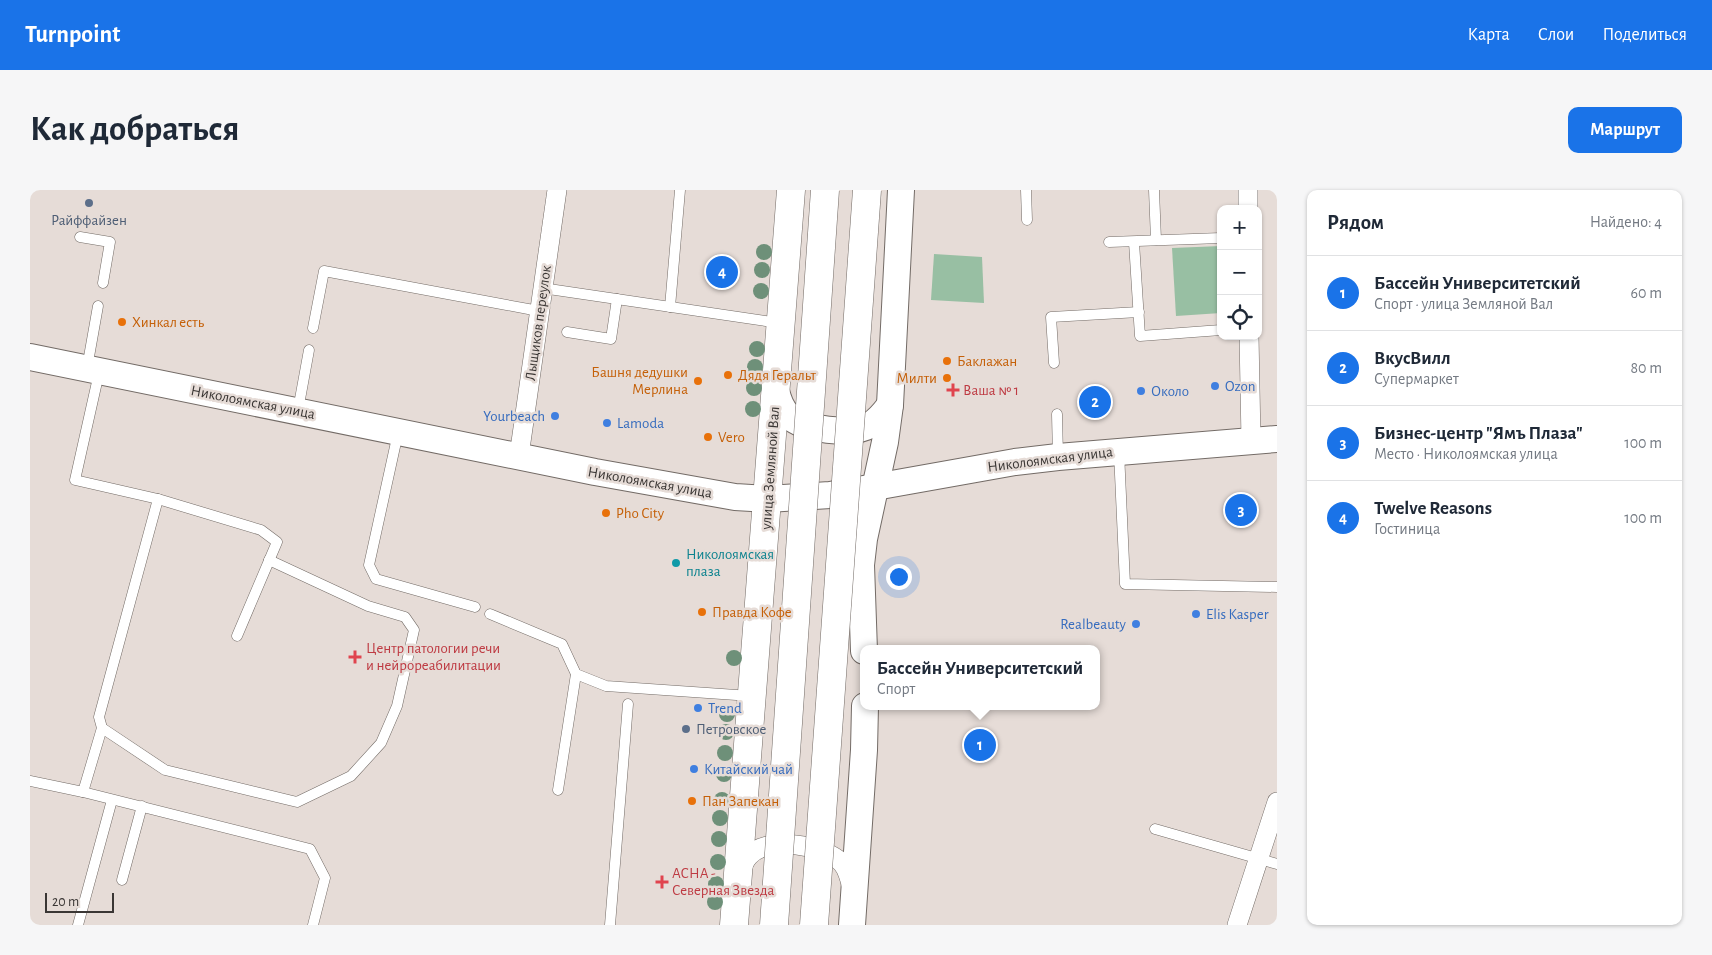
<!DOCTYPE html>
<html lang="ru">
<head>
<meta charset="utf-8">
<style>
	body { margin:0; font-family:"Alegreya Sans",sans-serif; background:#f6f6f7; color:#1f2937 }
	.controls { position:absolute; right:15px; top:15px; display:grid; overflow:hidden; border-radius:10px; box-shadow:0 1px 4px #0004 }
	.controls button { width:45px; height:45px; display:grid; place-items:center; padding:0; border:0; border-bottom:1px solid #e0e1e3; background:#fff; color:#1f2937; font:25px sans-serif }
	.scale { position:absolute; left:15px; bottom:12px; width:69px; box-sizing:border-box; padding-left:5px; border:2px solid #3a3634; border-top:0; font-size:14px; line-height:18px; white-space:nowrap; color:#3a3634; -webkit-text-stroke:4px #e6dcd7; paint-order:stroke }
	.you { position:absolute; left:868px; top:386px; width:18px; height:18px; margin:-12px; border:4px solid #fff; border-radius:50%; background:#1a73e8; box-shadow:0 0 0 8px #1a73e833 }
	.badge { display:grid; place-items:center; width:32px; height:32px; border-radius:50%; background:#1a73e8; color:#fff; font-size:16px; font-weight:700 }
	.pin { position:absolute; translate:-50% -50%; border:2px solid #fff; box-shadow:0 1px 5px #0006 }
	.popup { position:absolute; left:830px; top:455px; width:240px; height:65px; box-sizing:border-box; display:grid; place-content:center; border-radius:10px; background:#fff; filter:drop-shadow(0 1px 4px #0005); font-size:16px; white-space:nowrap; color:#747a83 }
	.popup b { font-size:19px; color:#1f2937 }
	.popup::after { content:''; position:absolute; left:50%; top:100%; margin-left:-10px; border:10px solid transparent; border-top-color:#fff }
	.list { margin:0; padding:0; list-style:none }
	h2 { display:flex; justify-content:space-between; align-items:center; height:65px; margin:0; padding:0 20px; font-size:21px }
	h2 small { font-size:16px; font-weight:400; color:#747a83 }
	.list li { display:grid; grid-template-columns:32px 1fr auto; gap:15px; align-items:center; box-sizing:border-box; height:75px; padding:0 20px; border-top:1px solid #e0e1e3 }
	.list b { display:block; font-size:19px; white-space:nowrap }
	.list p { margin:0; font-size:16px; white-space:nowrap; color:#747a83 }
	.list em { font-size:16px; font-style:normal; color:#747a83 }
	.icon { flex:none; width:28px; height:28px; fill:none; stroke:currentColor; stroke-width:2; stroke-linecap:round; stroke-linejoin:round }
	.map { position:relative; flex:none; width:1247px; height:735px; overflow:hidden; border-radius:10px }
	header { display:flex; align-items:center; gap:30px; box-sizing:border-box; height:70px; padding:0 25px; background:#1a73e8; color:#fff }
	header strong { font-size:24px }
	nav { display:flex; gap:28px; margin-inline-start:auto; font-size:18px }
	.intro { display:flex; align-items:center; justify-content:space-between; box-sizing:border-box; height:120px; padding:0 30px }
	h1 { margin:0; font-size:35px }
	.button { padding:12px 22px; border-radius:10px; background:#1a73e8; color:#fff; font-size:18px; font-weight:700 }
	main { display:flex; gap:30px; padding:0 30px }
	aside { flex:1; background:#fff; border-radius:10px; box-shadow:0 1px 4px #0004 }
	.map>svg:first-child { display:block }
</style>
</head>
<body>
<header>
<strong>Turnpoint</strong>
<nav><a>Карта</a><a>Слои</a><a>Поделиться</a></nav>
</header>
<div class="intro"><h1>Как добраться</h1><a class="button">Маршрут</a></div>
<main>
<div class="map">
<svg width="1247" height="735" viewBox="0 0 1247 735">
	<rect width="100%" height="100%" fill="#e6dcd7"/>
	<g fill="#98bfa3">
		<path d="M 1191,56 L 1191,123 L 1146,126 L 1142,58 Z"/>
		<path d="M 904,64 L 952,67 L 954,113 L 901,110 Z"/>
	</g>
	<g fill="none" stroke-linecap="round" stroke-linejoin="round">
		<defs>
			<g id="lane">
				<path d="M 996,0 L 997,30"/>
				<path d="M 1124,0 L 1126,50"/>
				<path d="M 50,47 L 80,52 L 73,93"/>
				<path d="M 1079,52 L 1191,48"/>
				<path d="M 1104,52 L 1110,146 L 1191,140"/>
				<path d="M 512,98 L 749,133"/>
				<path d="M 640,117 L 650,0"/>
				<path d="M 283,138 L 294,81 L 509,121"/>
				<path d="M 537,142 L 581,149 L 587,109"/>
				<path d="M 1024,173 L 1021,127 L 1109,122"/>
				<path d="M 57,178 L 68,116"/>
				<path d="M 69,183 L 45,290 L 128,309 L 231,340 L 247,352 L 207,446"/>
				<path d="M 268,220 L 279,160"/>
				<path d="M 1027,224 L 1028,267"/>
				<path d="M 368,243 L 339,375 L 346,389 L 445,417"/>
				<path d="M 1089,262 L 1095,394 L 1247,397"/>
				<path d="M 128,309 L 69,527 L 72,538 L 135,580 L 267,612 L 321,586 L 351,553 L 367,516 L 384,440 L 375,427 L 338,416 L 239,370"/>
				<path d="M 460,424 L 532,454 L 546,484 L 576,496 L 721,506"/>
				<path d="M 0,591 L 53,602 L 72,538"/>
				<path d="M 528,600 L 546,484"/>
				<path d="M 53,602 L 280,659 L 295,688 L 283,735"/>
				<path d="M 1125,639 L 1247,674"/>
				<path d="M 92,690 L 112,616"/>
				<path d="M 48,735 L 82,610"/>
				<path d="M 580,735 L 598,514"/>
			</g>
			<g id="street">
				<path d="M 1218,0 L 1218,19"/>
				<path d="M 1219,146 L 1221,250"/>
				<path d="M 489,266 L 527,0"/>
				<path d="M 711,684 C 712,678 714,671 719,666 C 737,645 794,655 812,673 C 818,680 820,689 822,698"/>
				<path d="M 1207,735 L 1247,612"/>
			</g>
			<g id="secondary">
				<path d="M 0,167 L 565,282 L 705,307 L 738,309 L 800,305 L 985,272 L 1028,267 L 1247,249"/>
				<path d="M 746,201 C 748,209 751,219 758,225 C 773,240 822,246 840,235 C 849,230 854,223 860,215"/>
				<path d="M 834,461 L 831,375 L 834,349 L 855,252 L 860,215 L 871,0"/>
				<path d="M 822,735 L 834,560 L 835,516"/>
			</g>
			<path id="primary" d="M 704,735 L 761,0"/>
		</defs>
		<use href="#lane" stroke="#736b66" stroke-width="11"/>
		<use href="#street" stroke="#736b66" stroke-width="20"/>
		<use href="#secondary" stroke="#736b66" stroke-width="28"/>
		<use href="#primary" stroke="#736b66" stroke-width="29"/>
		<use href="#lane" stroke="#fff" stroke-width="10"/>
		<use href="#street" stroke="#fff" stroke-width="19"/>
		<use href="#secondary" stroke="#fff" stroke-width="26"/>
		<use href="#primary" stroke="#fff" stroke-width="28"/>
		<defs>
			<g id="primary-bridge">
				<path d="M 744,735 L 795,0"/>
				<path d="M 784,735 L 837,0"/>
			</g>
		</defs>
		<use href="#primary-bridge" stroke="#736b66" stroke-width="29" stroke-linecap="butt"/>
		<use href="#primary-bridge" stroke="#fff" stroke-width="28"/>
	</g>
	<g fill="#6e9079">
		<circle cx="734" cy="62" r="8"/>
		<circle cx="732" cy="80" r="8"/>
		<circle cx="731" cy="101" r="8"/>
		<circle cx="727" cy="159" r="8"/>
		<circle cx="725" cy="177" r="8"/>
		<circle cx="724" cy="198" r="8"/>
		<circle cx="723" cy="219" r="8"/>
		<circle cx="704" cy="468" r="8"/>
		<circle cx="697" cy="524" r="8"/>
		<circle cx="696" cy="542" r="8"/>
		<circle cx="695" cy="563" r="8"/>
		<circle cx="694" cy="584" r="8"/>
		<circle cx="692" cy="610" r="8"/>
		<circle cx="690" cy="628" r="8"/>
		<circle cx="689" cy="649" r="8"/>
		<circle cx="688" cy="672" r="8"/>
		<circle cx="686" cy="694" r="8"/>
		<circle cx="685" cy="712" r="8"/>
	</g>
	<g fill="#5c6f8a" stroke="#e6dcd7" stroke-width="2">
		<circle cx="59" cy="13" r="5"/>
		<circle cx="656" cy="539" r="5"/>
	</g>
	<g fill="#e8710a" stroke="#e6dcd7" stroke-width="2">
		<circle cx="92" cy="132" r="5"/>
		<circle cx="917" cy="171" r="5"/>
		<circle cx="698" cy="185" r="5"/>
		<circle cx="917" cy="188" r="5"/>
		<circle cx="668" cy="191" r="5"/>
		<circle cx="678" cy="247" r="5"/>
		<circle cx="576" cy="323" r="5"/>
		<circle cx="672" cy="422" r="5"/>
		<circle cx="662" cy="611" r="5"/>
	</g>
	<g fill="#3f7fe0" stroke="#e6dcd7" stroke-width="2">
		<circle cx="1185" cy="196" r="5"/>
		<circle cx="1111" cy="201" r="5"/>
		<circle cx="525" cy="226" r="5"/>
		<circle cx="577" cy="233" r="5"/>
		<circle cx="1166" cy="424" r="5"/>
		<circle cx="1106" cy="434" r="5"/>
		<circle cx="668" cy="518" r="5"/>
		<circle cx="664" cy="579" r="5"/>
	</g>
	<g fill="#e0444e" stroke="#e6dcd7" stroke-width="2">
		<path d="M920.5 192.5h5v5h5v5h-5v5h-5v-5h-5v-5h5z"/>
		<path d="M322.5 459.5h5v5h5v5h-5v5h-5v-5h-5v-5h5z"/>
		<path d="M629.5 684.5h5v5h5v5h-5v5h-5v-5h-5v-5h5z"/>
	</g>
	<circle fill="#0f9aa8" stroke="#e6dcd7" stroke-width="2" cx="646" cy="373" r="5"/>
	<g text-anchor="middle" stroke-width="5" stroke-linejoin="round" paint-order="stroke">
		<g font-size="15" fill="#4e5e75" stroke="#e6dcd7">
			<text x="59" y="35">Райффайзен</text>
			<text x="666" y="544" text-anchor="start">Петровское</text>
		</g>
		<g font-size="15" fill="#c56008" stroke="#e6dcd7" text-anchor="start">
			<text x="102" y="137">Хинкал есть</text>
			<text x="927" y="176">Баклажан</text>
			<text x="658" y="187" text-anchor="end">Башня дедушки<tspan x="658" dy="17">Мерлина</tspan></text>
			<text x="708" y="190">Дядя Геральт</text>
			<text x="907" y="193" text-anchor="end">Милти</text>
			<text x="688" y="252">Vero</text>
			<text x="586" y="328">Pho City</text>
			<text x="682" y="427">Правда Кофе</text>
			<text x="672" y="616">Пан Запекан</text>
		</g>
		<g font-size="15" fill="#3a3634" stroke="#e6dcd7">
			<text transform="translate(508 133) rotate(-82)" y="5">Лыщиков переулок</text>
			<text transform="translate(223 212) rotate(11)" y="5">Николоямская улица</text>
			<text transform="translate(1020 269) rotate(-7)" y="5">Николоямская улица</text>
			<text transform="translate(740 278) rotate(-86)" y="5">улица Земляной Вал</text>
			<text transform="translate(620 292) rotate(10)" y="5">Николоямская улица</text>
		</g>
		<g font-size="15" fill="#366cbe" stroke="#e6dcd7" text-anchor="start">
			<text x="1195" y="201">Ozon</text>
			<text x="1121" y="206">Около</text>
			<text x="515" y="231" text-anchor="end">Yourbeach</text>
			<text x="587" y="238">Lamoda</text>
			<text x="1176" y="429">Elis Kasper</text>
			<text x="1096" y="439" text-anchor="end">Realbeauty</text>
			<text x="678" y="523">Trend</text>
			<text x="674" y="584">Китайский чай</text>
		</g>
		<g font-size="15" fill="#be3a42" stroke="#e6dcd7" text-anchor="start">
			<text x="933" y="205">Ваша № 1</text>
			<text x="336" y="463">Центр патологии речи<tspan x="336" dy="17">и нейрореабилитации</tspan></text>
			<text x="642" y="688">АСНА -<tspan x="642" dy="17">Северная Звезда</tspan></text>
		</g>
		<g font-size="15" fill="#0d838f" stroke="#e6dcd7" text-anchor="start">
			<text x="656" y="369">Николоямская<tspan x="656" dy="17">плаза</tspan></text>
		</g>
	</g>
</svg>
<div class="controls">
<button>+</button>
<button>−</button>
<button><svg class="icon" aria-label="locate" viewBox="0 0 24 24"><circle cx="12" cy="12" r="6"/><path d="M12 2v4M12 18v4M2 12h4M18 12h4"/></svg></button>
</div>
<div class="scale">20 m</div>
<div class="you"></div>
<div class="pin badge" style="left:950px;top:555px">1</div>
<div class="popup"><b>Бассейн Университетский</b>Спорт</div>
<div class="pin badge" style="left:1065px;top:212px">2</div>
<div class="pin badge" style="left:1211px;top:320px">3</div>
<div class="pin badge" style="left:692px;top:82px">4</div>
</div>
<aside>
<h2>Рядом<small>Найдено: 4</small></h2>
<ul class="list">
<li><span class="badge">1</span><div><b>Бассейн Университетский</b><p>Спорт · улица Земляной Вал</p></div><em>60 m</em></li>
<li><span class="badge">2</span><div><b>ВкусВилл</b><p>Супермаркет</p></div><em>80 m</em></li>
<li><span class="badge">3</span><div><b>Бизнес-центр &quot;Ямъ Плаза&quot;</b><p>Место · Николоямская улица</p></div><em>100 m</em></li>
<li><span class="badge">4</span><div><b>Twelve Reasons</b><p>Гостиница</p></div><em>100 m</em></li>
</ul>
</aside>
</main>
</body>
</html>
